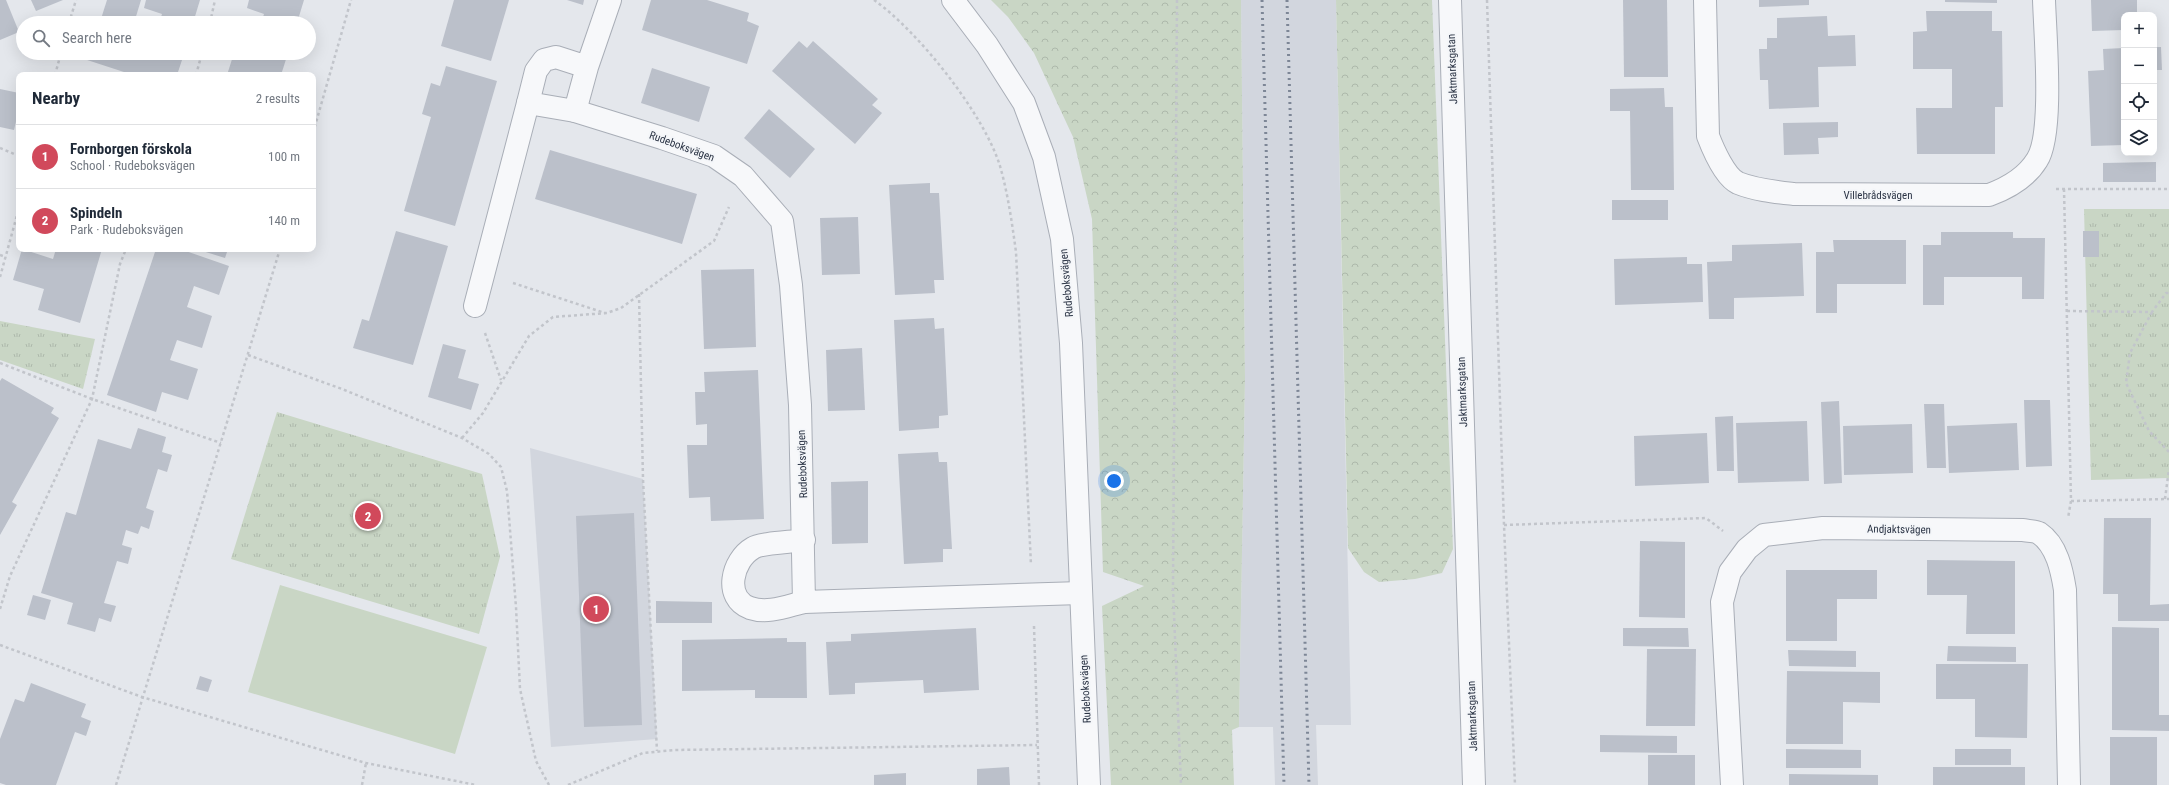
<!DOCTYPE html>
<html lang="en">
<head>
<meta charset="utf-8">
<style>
	body { margin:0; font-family:"Roboto Condensed",sans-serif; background:#f2f2f3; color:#1f2937 }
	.controls { position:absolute; right:12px; top:12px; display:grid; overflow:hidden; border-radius:8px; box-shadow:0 4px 16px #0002 }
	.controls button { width:36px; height:36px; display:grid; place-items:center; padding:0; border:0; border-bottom:1px solid #e0e1e3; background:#fff; color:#1f2937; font:20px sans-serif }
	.you { position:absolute; left:1114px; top:481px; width:14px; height:14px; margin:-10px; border:3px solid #fff; border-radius:50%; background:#1a73e8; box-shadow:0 0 0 6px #1a73e833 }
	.badge { display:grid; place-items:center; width:26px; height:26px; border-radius:50%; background:#d1495b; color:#fff; font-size:13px; font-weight:700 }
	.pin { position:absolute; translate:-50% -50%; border:2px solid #fff; box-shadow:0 1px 4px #0006 }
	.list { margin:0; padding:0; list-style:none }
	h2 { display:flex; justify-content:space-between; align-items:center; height:52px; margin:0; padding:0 16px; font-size:17px }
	h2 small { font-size:13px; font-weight:400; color:#747a83 }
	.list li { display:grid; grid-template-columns:26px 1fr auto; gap:12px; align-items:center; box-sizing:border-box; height:64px; padding:0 16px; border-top:1px solid #e0e1e3 }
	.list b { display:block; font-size:15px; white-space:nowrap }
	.list p { margin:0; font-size:13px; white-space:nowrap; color:#747a83 }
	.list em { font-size:13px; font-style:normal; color:#747a83 }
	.icon { flex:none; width:22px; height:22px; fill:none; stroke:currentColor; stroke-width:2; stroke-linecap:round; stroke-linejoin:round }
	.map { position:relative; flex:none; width:2169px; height:785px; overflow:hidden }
	.search { position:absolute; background:#fff; box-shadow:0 4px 16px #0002; left:16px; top:16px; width:300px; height:44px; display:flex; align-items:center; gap:10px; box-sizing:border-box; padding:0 14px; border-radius:22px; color:#747a83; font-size:15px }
	.panel { position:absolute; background:#fff; box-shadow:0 4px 16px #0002; left:16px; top:72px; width:300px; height:180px; border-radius:8px }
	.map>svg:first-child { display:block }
</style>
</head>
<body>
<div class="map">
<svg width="2169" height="785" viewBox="0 0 2169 785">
	<defs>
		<pattern id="forest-crowns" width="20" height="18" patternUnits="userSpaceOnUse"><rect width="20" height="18" fill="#c9d6c5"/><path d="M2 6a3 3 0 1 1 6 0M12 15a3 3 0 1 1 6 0" fill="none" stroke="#adb8ab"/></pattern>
		<pattern id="park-tufts" width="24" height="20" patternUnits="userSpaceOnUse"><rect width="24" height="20" fill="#c9d6c5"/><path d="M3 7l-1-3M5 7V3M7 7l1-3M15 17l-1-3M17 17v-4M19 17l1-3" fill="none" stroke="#adb8ab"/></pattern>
	</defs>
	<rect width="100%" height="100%" fill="#e4e7ec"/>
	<g fill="#d2d6de">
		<path d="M 1241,0 L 1336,0 L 1351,725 L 1316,725 L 1318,785 L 1275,785 L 1273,727 L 1239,727 L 1245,378 Z"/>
		<path d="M 530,448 L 643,479 L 657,739 L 551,747 Z"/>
	</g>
	<g fill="url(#forest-crowns)">
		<path d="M 991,0 L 1241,0 L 1245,378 L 1239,727 L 1232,730 L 1234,785 L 1111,785 L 1102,606 L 1144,586 L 1103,572 L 1092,219 L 1073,137 L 1034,53 L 1008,17 Z"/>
		<path d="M 1336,0 L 1432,0 L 1453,549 L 1442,573 L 1415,579 L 1379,582 L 1364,572 L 1348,548 Z"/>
	</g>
	<g fill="url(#park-tufts)">
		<path d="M 2084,209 L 2169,209 L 2169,478 L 2091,480 Z"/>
		<path d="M 0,321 L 95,339 L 83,389 L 0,360 Z"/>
		<path d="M 277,412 L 482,474 L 500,557 L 479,634 L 231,559 Z"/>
	</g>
	<path fill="#c9d6c5" d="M 280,585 L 487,647 L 455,754 L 248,692 Z"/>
	<g fill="#bbc0ca">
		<path d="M 0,0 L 6,0 L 19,32 L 0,40 Z"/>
		<path d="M 31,0 L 63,0 L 36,11 Z"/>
		<path d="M 107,0 L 141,0 L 134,23 L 100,22 Z"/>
		<path d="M 146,0 L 200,0 L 193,23 L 159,23 L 162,14 L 144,8 Z"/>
		<path d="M 249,0 L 304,0 L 297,23 L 261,23 L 264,14 L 247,8 Z"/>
		<path d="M 454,0 L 509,0 L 491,61 L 441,46 Z"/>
		<path d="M 567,0 L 584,0 L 583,5 Z"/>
		<path d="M 651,0 L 707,0 L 749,13 L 747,21 L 759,26 L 747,64 L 642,30 Z"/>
		<path d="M 1623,0 L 1667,0 L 1668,77 L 1624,77 Z"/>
		<path d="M 1759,0 L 1809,0 L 1809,5 L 1759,7 Z"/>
		<path d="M 1945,0 L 1997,0 L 1997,3 L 1945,2 Z"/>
		<path d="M 2091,0 L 2137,0 L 2137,15 L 2124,15 L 2124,30 L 2092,31 Z"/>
		<path d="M 1926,11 L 1992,11 L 1992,31 L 2002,31 L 2003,107 L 1995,107 L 1995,154 L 1917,154 L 1916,108 L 1952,108 L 1952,69 L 1913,69 L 1913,32 L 1927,31 Z"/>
		<path d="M 1827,16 L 1828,36 L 1855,35 L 1856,66 L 1818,67 L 1819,107 L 1769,109 L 1768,80 L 1760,80 L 1759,49 L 1767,49 L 1767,38 L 1777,38 L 1777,18 Z"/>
		<path d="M 799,41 L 807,48 L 813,41 L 878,99 L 872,105 L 882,113 L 855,144 L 772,71 Z"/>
		<path d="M 2154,47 L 2161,47 L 2162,70 L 2154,70 Z"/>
		<path d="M 2124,48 L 2124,145 L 2091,146 L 2088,71 L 2104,70 L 2103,49 Z"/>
		<path d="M 83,53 L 171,53 L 183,57 L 177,75 L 127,75 L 127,73 L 81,58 Z"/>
		<path d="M 234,53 L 288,53 L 281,75 L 227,75 Z"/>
		<path d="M 446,66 L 497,81 L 455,226 L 404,211 L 431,117 L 422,114 L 431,83 L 440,86 Z"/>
		<path d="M 652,68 L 710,87 L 699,122 L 641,103 Z"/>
		<path d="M 1664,88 L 1665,107 L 1673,107 L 1674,190 L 1631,190 L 1630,111 L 1610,111 L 1610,89 Z"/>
		<path d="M 0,89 L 19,93 L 19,109 L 14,130 L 0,127 Z"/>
		<path d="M 769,109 L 815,149 L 790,178 L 744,138 Z"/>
		<path d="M 1838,122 L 1838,137 L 1818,138 L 1819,154 L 1784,155 L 1783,123 Z"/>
		<path d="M 550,150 L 697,194 L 682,244 L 535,199 Z"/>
		<path d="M 2156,162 L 2156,182 L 2103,182 L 2103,163 Z"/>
		<path d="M 930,183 L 930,193 L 939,193 L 944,280 L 934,280 L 935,293 L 895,295 L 889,185 Z"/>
		<rect x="1612" y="200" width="56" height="20"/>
		<path d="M 858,217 L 860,274 L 822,275 L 820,218 Z"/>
		<path d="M 396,231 L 448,246 L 413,365 L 353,348 L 362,319 L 369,321 Z"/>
		<rect x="2083" y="231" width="16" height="26"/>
		<path d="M 1941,232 L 2013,232 L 2013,238 L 2045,238 L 2044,299 L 2022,299 L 2022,277 L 1944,277 L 1944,305 L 1923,305 L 1923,245 L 1941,245 Z"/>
		<path d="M 1833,240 L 1906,240 L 1906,284 L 1837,284 L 1837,313 L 1816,313 L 1816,252 L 1834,252 Z"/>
		<path d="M 1802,243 L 1804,296 L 1734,298 L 1734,319 L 1709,319 L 1707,262 L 1732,261 L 1732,245 Z"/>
		<path d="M 22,249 L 53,259 L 56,249 L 102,249 L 80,323 L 38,310 L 44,289 L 13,280 Z"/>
		<path d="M 156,249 L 180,249 L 229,266 L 219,295 L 194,286 L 187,307 L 212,316 L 202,348 L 177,340 L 170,360 L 198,369 L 188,400 L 162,392 L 156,412 L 107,395 Z"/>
		<path d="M 196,249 L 228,249 L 225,258 Z"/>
		<path d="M 1687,257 L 1687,264 L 1702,264 L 1703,302 L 1615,305 L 1614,259 Z"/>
		<path d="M 754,269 L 756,347 L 704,349 L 701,270 Z"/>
		<path d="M 934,318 L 935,329 L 944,328 L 948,415 L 939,416 L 939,428 L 899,431 L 894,320 Z"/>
		<path d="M 443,344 L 466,350 L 458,378 L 479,384 L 471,410 L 428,397 Z"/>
		<path d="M 862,348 L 865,410 L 828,411 L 826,350 Z"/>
		<path d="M 758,370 L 764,519 L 711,521 L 710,497 L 689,498 L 687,445 L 707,445 L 707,424 L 696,425 L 695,392 L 705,392 L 704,372 Z"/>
		<path d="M 2,378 L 54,408 L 51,413 L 59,418 L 12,502 L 17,505 L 0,535 L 0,381 Z"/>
		<path d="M 2024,400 L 2050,400 L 2052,466 L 2026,467 Z"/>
		<path d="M 1839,401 L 1842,483 L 1824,484 L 1821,402 Z"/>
		<path d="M 1924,404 L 1944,404 L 1946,468 L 1927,468 Z"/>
		<path d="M 1733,416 L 1734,471 L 1717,471 L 1715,417 Z"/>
		<path d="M 1807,421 L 1809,481 L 1738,483 L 1736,423 Z"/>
		<path d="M 2017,423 L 2019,470 L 1949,473 L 1947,426 Z"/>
		<path d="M 1912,424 L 1913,473 L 1844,475 L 1843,426 Z"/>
		<path d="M 138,428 L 166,437 L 162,452 L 172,455 L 167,472 L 158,469 L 146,508 L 154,511 L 149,529 L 141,526 L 138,534 L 126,530 L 122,545 L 132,548 L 128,564 L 117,561 L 104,603 L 116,606 L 111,622 L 99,618 L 95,632 L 67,624 L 73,603 L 41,593 L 66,512 L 76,515 L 98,439 L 131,449 Z"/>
		<path d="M 1707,433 L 1709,483 L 1635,486 L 1634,436 Z"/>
		<path d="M 938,452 L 939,462 L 947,462 L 952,549 L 943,549 L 943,562 L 904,564 L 898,454 Z"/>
		<path d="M 868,481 L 868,543 L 832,544 L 831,482 Z"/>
		<path d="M 634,513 L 642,725 L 584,727 L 576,516 Z"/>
		<path d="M 2104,518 L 2151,518 L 2150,605 L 2169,604 L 2169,621 L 2118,621 L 2118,594 L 2103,594 Z"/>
		<path d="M 1640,541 L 1685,542 L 1685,618 L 1639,617 Z"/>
		<path d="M 1927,560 L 2015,561 L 2015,634 L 1966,634 L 1967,595 L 1927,595 Z"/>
		<path d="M 1786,570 L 1877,570 L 1877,599 L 1837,599 L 1837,641 L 1786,641 Z"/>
		<path d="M 33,595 L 51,600 L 45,620 L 27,615 Z"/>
		<path d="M 656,601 L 712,602 L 712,623 L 656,623 Z"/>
		<path d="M 2112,627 L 2159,628 L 2159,715 L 2169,715 L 2169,731 L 2112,730 Z"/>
		<path d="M 976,628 L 979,690 L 924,693 L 923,680 L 855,683 L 855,694 L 829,695 L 826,642 L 851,641 L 851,634 Z"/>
		<path d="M 1623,628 L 1688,628 L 1689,647 L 1623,646 Z"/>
		<path d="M 787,638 L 787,642 L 806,642 L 807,698 L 755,698 L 755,690 L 682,691 L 682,640 Z"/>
		<path d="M 1948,646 L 2016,647 L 2016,662 L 1947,661 Z"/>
		<path d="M 1647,649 L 1696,649 L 1695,726 L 1646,726 Z"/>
		<path d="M 1788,650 L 1856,651 L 1856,667 L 1789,666 Z"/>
		<path d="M 1936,664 L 2028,664 L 2027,738 L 1975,737 L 1975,699 L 1936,699 Z"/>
		<path d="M 1787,671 L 1880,672 L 1880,703 L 1843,702 L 1843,744 L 1786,744 Z"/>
		<path d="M 200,676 L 212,680 L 208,692 L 196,689 Z"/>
		<path d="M 31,683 L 86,704 L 81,717 L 91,721 L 86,736 L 75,732 L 56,785 L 6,785 L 0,783 L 0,739 L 15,699 L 24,702 Z"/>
		<path d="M 1600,735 L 1677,736 L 1677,753 L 1600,752 Z"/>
		<rect x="2110" y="737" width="47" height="48"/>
		<path d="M 1786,749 L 1861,750 L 1861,768 L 1786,768 Z"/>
		<rect x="1955" y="749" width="56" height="16"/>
		<rect x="1648" y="755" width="47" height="30"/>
		<path d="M 1009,767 L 1010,785 L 977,785 L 977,769 Z"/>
		<rect x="1933" y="767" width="92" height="18"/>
		<path d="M 906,773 L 906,785 L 874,785 L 874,775 Z"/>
		<path d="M 1789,774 L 1878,775 L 1878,785 L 1789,785 Z"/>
	</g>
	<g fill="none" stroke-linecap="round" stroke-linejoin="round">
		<defs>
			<g id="minor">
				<path d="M 1450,0 L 1474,785"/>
				<path d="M 1705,0 L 1708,136 C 1713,149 1725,177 1738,183 C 1755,190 1776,192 1794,194 L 1989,195 C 2008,188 2026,178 2037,160 C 2054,134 2045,34 2044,0"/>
				<path d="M 587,67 L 556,57 L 544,60 L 536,71 L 528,103 L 575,111 L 587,67 L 610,0"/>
				<path d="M 575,111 L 662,138 L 714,156 L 743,176 L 782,221 L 791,285 L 800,405 L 804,602 L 1081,593"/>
				<path d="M 475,306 L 528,103"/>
				<path d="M 804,540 C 793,542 761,543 753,548 C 732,560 723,598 750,608 C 768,614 787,606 804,602"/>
				<path d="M 1732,785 L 1722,602 L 1730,572 L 1747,549 L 1764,535 L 1823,528 L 2023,530 C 2027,531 2035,531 2039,533 C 2057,545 2062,571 2065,590 L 2069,785"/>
			</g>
			<path id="tertiary" d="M 953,0 L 987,45 L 1024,103 L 1044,157 L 1062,239 L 1071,343 L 1089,785"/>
		</defs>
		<use href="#minor" stroke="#a9aeb7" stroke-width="24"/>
		<use href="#tertiary" stroke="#a9aeb7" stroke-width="24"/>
		<g stroke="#c2c5cb" stroke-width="2.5" stroke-dasharray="3 3" stroke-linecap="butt">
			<path d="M 874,0 C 918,31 984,114 1000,166 C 1008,194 1012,223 1016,252 L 1031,565"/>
			<path d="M 1177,0 L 1173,589 L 1181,785"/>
			<path d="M 1487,0 L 1504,525 L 1515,785"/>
			<path d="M 69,23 L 76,0"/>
			<path d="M 210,23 L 215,0"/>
			<path d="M 55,75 L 61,53"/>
			<path d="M 196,75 L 202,53"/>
			<path d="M 313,133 L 351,0"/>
			<path d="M 0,148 L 19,156"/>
			<path d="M 2056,189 L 2169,189"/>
			<path d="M 2064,189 L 2071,501 L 2068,518"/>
			<path d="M 0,255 L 6,257"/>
			<path d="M 0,277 L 19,208"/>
			<path d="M 513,283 L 605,313"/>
			<path d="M 639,294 L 643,479 L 657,751"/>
			<path d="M 2067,311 L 2152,312 L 2166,293 L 2169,293"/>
			<path d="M 2152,312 L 2130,353 L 2126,383 L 2149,431 L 2169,452"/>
			<path d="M 485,333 L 501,380"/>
			<path d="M 248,355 L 342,389 L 462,438 L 489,454 L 501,467 L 507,491 L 516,607 L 520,689 L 536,761 L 549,785"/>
			<path d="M 0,363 L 92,399 L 221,443"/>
			<path d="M 462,438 L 483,413 L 529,336 L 553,317 L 607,313 L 621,308 L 714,241 L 729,207"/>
			<path d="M 2165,499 L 2169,469"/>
			<path d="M 2071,501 L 2169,499"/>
			<path d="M 1504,525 L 1706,518 L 1723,531"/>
			<path d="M 0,609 L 10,576 L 92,399 L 120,264 L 126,249"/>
			<path d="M 1034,626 L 1039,785"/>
			<path d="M 0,645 L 142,697 L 366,763 L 476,785"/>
			<path d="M 116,785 L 280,249"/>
			<path d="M 362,785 L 366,763"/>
			<path d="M 568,785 L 643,753 L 675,750 L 1037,745"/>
		</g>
		<use href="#minor" stroke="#f7f8fa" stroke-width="22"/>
		<use href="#tertiary" stroke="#f7f8fa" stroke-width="22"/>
		<g stroke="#7d8696" stroke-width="3" stroke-dasharray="2 4" stroke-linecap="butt">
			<path d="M 1262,0 L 1284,785"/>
			<path d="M 1287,0 L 1309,785"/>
		</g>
	</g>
	<g text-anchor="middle" stroke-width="4" stroke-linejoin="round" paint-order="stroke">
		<g font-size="11" fill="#2b3445" stroke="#f4f6f9">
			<text transform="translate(1452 69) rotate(-92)" y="4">Jaktmarksgatan</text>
			<text transform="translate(682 146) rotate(20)" y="4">Rudeboksvägen</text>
			<text x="1878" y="199">Villebrådsvägen</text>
			<text transform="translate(1066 283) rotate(-95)" y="4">Rudeboksvägen</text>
			<text transform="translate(1462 392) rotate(-92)" y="4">Jaktmarksgatan</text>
			<text transform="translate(802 464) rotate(-92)" y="4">Rudeboksvägen</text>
			<text transform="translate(1899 529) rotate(1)" y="4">Andjaktsvägen</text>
			<text transform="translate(1085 689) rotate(-93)" y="4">Rudeboksvägen</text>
			<text transform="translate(1472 716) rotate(-92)" y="4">Jaktmarksgatan</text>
		</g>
	</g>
</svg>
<div class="controls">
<button>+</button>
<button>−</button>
<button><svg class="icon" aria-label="locate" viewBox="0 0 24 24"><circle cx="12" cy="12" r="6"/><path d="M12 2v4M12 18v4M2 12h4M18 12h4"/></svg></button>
<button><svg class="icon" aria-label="layers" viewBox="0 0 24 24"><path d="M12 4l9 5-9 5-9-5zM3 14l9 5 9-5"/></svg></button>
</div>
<div class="you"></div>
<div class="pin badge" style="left:596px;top:609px">1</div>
<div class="pin badge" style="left:368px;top:516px">2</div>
<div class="search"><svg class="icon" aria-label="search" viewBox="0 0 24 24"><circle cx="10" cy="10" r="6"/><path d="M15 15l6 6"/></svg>Search here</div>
<section class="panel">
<h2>Nearby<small>2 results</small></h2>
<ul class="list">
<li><span class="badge">1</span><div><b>Fornborgen förskola</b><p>School · Rudeboksvägen</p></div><em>100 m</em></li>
<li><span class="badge">2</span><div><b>Spindeln</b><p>Park · Rudeboksvägen</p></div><em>140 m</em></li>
</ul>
</section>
</div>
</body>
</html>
